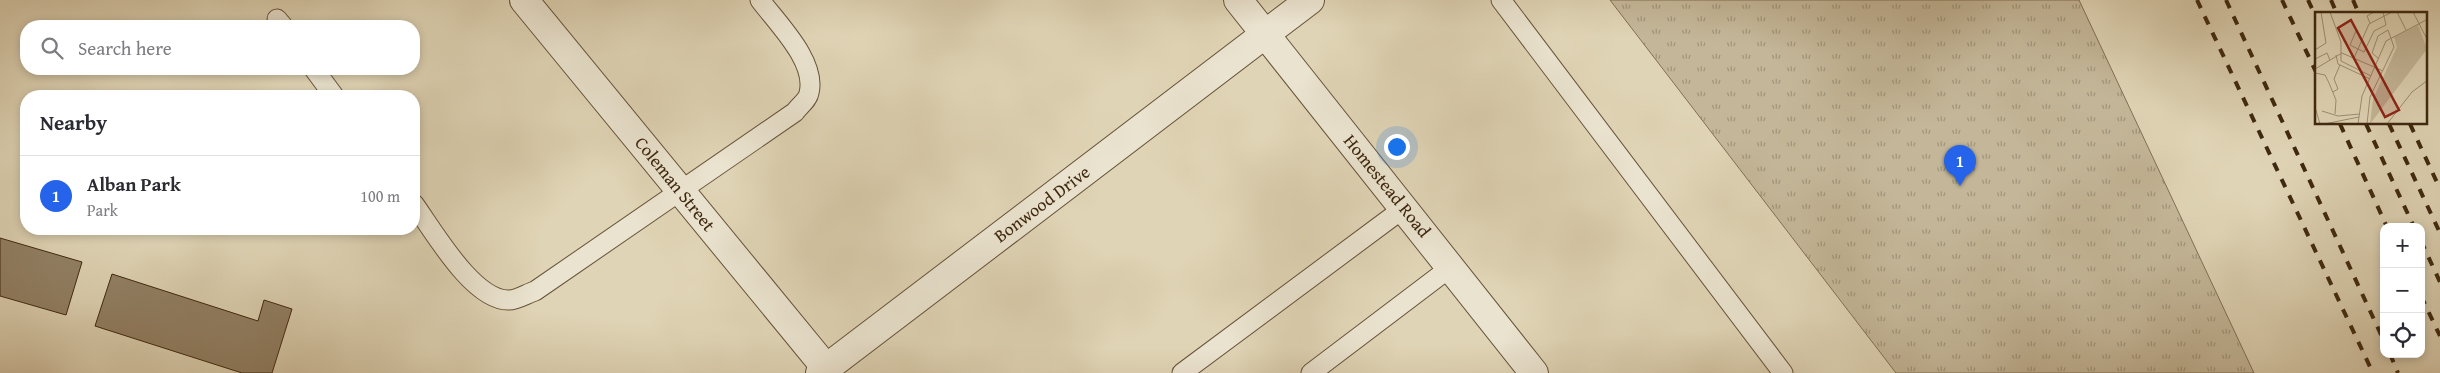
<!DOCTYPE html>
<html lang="en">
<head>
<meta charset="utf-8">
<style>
	body { margin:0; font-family:"Gentium Book Plus",serif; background:#f7f7f7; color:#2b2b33 }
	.controls { position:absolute; right:15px; bottom:15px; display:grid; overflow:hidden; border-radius:10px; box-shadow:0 2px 8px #0003 }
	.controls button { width:45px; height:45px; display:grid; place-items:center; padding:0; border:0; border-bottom:1px solid #e1e1e2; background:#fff; color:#2b2b33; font:25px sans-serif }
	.you { position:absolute; left:1396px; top:146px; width:18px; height:18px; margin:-12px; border:4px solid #fff; border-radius:50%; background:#1a73e8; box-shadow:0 0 0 8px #1a73e833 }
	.badge { display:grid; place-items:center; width:32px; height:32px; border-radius:50%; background:#2563eb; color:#fff; font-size:16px; font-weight:700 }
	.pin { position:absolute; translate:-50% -41px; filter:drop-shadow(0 1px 2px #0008) }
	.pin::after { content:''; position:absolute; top:26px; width:18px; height:15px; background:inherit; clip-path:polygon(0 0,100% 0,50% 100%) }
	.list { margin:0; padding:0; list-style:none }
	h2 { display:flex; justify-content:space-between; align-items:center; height:65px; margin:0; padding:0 20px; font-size:21px }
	h2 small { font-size:16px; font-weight:400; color:#7c7c81 }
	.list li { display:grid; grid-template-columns:32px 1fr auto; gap:15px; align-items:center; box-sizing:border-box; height:80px; padding:0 20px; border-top:1px solid #e1e1e2 }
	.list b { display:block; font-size:19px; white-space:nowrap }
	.list p { margin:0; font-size:16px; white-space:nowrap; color:#7c7c81 }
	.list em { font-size:16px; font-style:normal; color:#7c7c81 }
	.icon { flex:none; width:28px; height:28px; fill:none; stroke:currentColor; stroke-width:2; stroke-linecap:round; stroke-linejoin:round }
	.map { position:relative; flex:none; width:2440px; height:373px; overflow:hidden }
	.search { position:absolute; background:#fff; box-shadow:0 2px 8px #0003; left:20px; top:20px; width:400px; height:55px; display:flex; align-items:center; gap:12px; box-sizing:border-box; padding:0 18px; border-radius:20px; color:#7c7c81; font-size:19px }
	.panel { position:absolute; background:#fff; box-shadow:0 2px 8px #0003; left:20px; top:90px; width:400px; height:145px; border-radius:20px }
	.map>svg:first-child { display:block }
</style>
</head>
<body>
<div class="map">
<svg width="2440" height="373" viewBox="0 0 2440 373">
	<defs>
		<pattern id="park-tufts" width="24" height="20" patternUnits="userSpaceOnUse" patternTransform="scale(1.25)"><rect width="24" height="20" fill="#c4b799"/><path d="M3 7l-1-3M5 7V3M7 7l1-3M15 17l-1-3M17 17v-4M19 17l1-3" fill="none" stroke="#a1957b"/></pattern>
	</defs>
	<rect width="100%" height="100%" fill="#dfd4b5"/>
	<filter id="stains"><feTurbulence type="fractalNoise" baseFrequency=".004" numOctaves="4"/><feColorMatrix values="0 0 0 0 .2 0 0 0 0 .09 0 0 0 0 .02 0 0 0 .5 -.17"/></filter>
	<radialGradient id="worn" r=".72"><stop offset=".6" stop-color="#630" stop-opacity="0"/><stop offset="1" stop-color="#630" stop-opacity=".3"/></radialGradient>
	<path fill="url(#park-tufts)" stroke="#827054" d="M 1610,0 L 2079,0 L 2254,373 L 1896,373 Z"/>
	<g fill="#928166" stroke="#3f2810">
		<path d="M 0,238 L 82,262 L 66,315 L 0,296 Z"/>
		<path d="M 112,274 L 258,321 L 264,300 L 292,309 L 272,373 L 242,373 L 95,326 Z"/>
	</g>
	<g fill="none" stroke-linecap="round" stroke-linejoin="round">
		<defs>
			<g id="lane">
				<path d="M 1501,0 L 1783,373"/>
				<path d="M 277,19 L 283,26"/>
				<path d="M 314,69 L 334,96"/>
				<path d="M 414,204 C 433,230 473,301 509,300 C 517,300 528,293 535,291 L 795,112 C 799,106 808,100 809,93 C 817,62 778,24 760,0"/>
				<path d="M 1182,373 L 1404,208"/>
				<path d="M 1311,373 L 1451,267"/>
			</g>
			<g id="street">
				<path d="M 524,0 L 826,368"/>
				<path d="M 1238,0 L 1534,373"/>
				<path d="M 820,373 L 1310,0"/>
			</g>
		</defs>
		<use href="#lane" stroke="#675339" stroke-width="21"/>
		<use href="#street" stroke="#675339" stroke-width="30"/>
		<use href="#lane" stroke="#eae3cf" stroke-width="19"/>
		<use href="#street" stroke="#eae3cf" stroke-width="28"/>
		<g stroke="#3f2810" stroke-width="4" stroke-dasharray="9 9" stroke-linecap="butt">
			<path d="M 2197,0 L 2373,373"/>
			<path d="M 2226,0 L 2384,341"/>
			<path d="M 2282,0 L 2316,72"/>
			<path d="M 2308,0 L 2316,17"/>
			<path d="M 2331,0 L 2337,14"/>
			<path d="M 2353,0 L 2359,14"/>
			<path d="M 2340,124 L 2387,227"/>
			<path d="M 2366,124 L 2414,227"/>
			<path d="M 2389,124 L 2440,233"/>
			<path d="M 2410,124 L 2440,189"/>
			<path d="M 2421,241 L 2440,282"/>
			<path d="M 2421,296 L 2440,336"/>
			<path d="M 2390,354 L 2398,373"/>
		</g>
	</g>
	<g text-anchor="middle" stroke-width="4" stroke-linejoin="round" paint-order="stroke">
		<g font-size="18" fill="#3f2810" stroke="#eae3cf">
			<text transform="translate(675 184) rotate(51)" y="6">Coleman Street</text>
			<text transform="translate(1387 186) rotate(51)" y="6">Homestead Road</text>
			<text transform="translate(1042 204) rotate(-37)" y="6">Bonwood Drive</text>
		</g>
	</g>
	<g transform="translate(2315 12)">
		<rect width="112" height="112" fill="#dfd4b5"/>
		<path d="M 103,13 L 112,37 L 55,112 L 58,87 L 82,35 L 79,25 Z" fill="#c4b799"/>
		<path fill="none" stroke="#9f8f73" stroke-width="1" d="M 15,0 L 26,30 L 26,49 L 56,64M 82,0 L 91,18M 98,0 L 113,29M 55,11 L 52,4 L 59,0M 41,19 L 35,33 L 49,40 L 59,19 L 71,13 L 68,0M 0,38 L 11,31 L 6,0M 21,43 L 23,52 L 55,67M 39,46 L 54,12 L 77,0M 0,47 L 12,41 L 15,48M 0,57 L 27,41 L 68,59M 0,61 L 10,63 L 14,71 L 21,88 L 20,102M 18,80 L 23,77 L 19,67 L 25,53M 0,95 L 5,112M 7,99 L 23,104 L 45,102M 9,112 L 44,105M 43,112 L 47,84 L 71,29 L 113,7M 52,112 L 55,85 L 79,35 L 73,18 L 63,24 L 57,41 L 64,47M 72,112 L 97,80 L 113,68"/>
		<path fill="#8f2418" fill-opacity="0.15" stroke="#8f2418" stroke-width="2.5" d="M 36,8 L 84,98 L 70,105 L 23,16 Z"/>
		<rect width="112" height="112" fill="none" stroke="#3f2810" stroke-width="2.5"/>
	</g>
	<rect width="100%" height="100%" filter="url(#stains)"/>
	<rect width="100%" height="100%" fill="url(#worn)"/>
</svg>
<div class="controls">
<button>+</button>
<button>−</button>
<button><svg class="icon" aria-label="locate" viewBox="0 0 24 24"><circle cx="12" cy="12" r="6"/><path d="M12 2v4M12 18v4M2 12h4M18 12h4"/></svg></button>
</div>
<div class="you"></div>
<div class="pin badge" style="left:1960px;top:186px">1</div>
<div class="search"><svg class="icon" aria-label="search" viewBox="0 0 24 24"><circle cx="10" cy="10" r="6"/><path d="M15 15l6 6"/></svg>Search here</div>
<section class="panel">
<h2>Nearby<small></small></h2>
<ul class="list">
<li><span class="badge">1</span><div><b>Alban Park</b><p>Park</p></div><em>100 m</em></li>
</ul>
</section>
</div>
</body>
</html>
